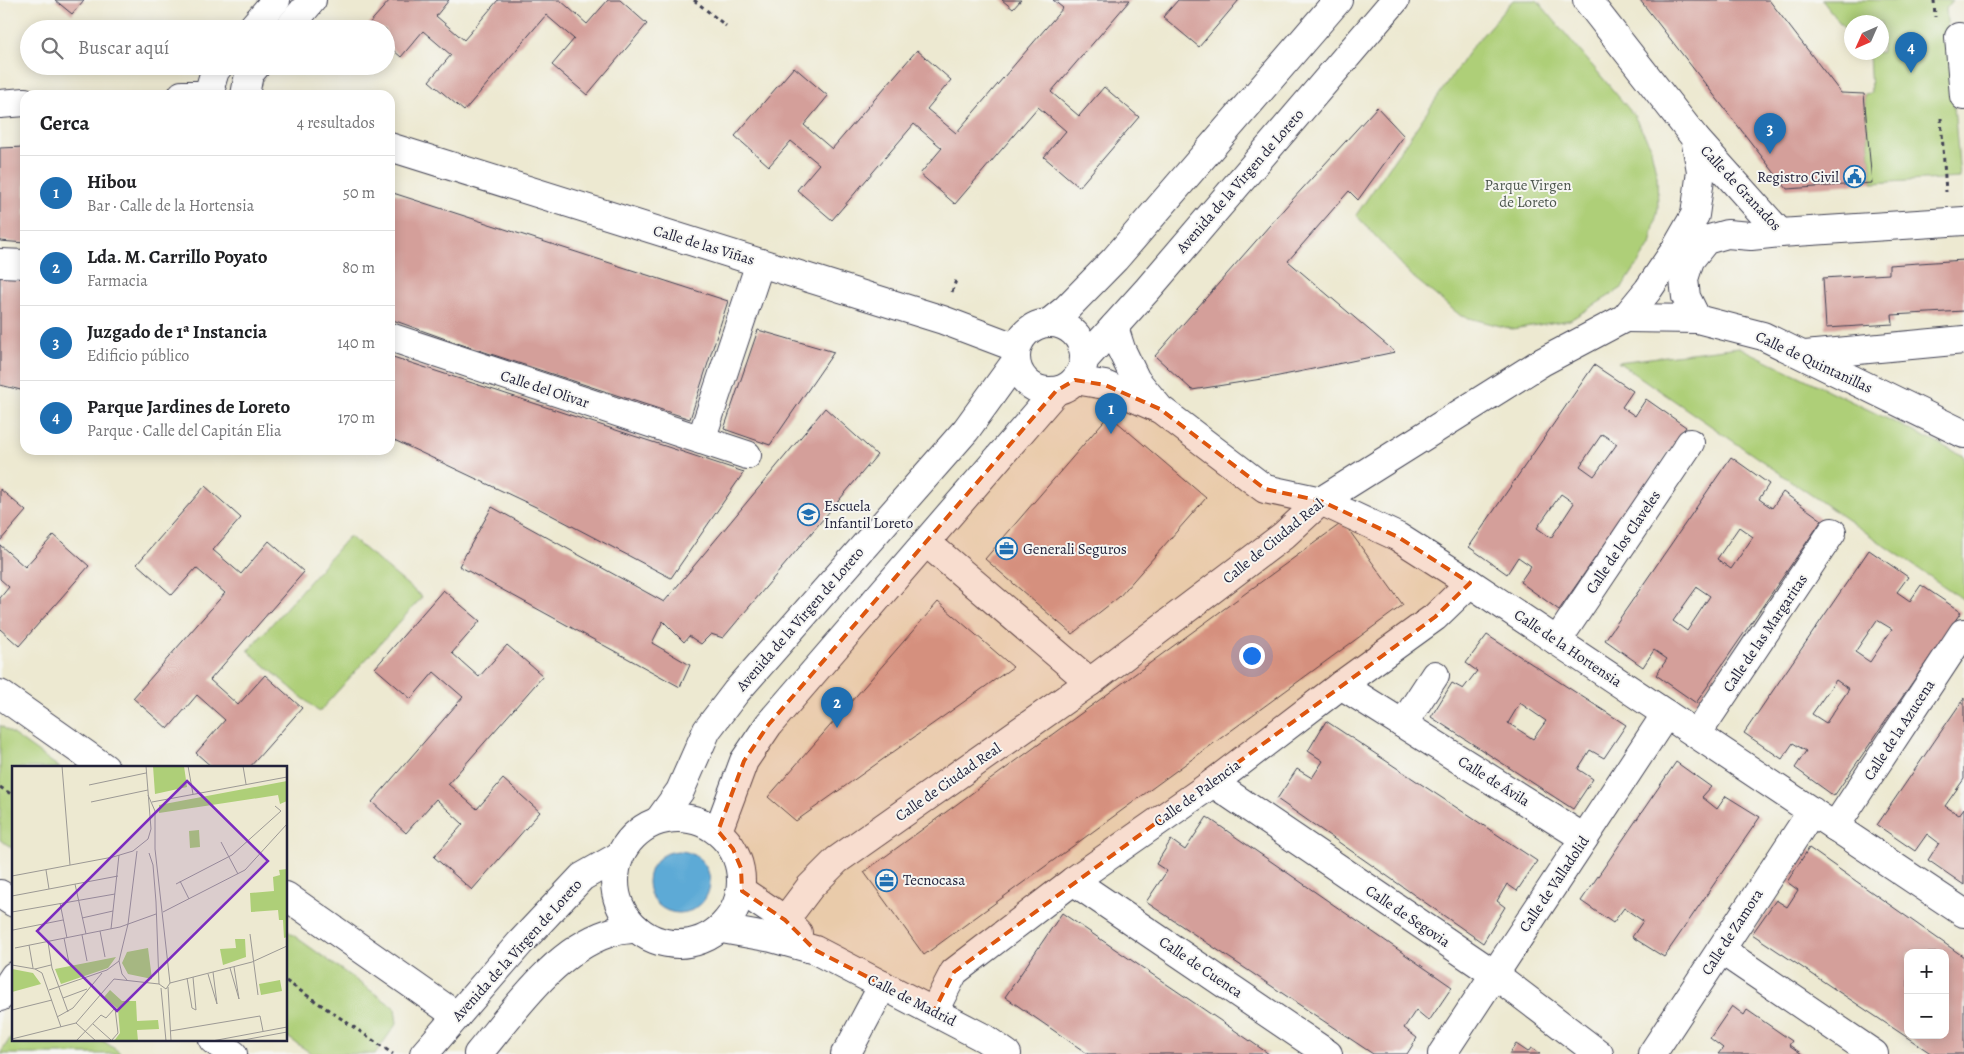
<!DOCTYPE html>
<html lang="es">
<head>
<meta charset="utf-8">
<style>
	body { margin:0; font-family:Alegreya,serif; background:#f6f6f6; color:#202124 }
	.controls { position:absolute; right:15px; bottom:15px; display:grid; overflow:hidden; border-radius:10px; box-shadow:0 2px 12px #0003 }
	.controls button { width:45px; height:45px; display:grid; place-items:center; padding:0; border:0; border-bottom:1px solid #e0e0e0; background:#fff; color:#202124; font:25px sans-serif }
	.compass { position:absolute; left:1844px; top:15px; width:45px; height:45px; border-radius:50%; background:#fff; box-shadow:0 2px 12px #0003; rotate:225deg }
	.you { position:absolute; left:1251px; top:655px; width:18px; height:18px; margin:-12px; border:4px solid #fff; border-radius:50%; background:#1a73e8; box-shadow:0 0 0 8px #1a73e833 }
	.badge { display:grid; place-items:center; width:32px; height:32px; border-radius:50%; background:#1f6fb2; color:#fff; font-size:16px; font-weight:700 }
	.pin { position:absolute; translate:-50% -41px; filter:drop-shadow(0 1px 2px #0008) }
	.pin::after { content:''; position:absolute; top:26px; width:18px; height:15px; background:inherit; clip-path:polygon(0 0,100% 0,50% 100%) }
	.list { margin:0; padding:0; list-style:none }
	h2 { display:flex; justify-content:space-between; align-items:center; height:65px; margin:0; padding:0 20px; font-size:21px }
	h2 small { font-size:16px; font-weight:400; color:#757577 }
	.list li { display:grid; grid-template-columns:32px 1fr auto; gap:15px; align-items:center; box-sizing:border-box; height:75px; padding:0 20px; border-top:1px solid #e0e0e0 }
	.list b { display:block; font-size:19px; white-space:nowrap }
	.list p { margin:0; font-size:16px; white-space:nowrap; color:#757577 }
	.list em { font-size:16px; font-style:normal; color:#757577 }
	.icon { flex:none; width:28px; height:28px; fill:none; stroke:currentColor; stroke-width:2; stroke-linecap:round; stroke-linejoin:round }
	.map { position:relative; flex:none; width:1964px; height:1054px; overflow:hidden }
	.search { position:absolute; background:#fff; box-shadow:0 2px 12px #0003; left:20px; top:20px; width:375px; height:55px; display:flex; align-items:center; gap:12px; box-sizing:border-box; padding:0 18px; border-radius:28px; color:#757577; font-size:19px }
	.panel { position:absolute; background:#fff; box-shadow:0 2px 12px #0003; left:20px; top:90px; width:375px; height:365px; border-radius:15px }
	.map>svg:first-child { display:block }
</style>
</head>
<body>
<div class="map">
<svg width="1964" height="1054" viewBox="0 0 1964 1054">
	<rect width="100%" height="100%" fill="#f6f6f2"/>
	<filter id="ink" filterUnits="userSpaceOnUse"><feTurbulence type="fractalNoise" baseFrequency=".02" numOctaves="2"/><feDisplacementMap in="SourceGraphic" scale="10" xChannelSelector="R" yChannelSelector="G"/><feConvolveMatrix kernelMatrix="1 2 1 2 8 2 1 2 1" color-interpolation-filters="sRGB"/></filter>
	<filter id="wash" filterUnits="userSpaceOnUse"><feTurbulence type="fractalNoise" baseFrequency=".0096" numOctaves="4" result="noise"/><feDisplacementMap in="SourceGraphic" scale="20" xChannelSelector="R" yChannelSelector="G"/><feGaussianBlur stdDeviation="1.12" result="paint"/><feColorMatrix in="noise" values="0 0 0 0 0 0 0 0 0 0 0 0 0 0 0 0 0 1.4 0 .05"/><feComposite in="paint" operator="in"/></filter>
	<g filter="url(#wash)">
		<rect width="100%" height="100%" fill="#ede9d1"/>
		<g fill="#aecf78" stroke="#68785a">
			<path d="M 1513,0 L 1537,0 L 1633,114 L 1650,145 L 1657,176 L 1658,208 L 1650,245 L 1622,288 L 1570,320 L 1512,329 L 1461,316 L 1413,277 L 1356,215 L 1472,47 Z"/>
			<path d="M 1822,0 L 1952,0 L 1946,8 L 1960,178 L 1872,183 L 1864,94 L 1871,93 L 1869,53 L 1882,52 L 1882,22 L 1852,22 L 1851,37 Z"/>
			<path d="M 1739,347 L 1964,456 L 1964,600 L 1618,362 Z"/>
			<path d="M 349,536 L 422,597 L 319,712 L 248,651 Z"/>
			<path d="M 0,725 L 60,768 L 14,768 L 14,849 L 0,840 Z"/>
			<path d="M 286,930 L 395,1008 L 397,1023 L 375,1054 L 312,1054 L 286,1036 Z"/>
			<path d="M 14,1032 L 14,1040 L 102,1040 L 122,1054 L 0,1054 Z"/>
		</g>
		<circle fill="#5daad6" stroke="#406688" cx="679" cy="882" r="31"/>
		<g id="blocks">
			<g fill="#d49f9a" fill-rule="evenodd">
				<path d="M 55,0 L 84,0 L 72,14 Z"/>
				<path d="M 390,0 L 449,0 L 436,16 L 464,40 L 498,0 L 560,0 L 587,24 L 608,0 L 620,0 L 647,24 L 587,95 L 552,65 L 574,39 L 546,15 L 464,111 L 429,81 L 451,55 L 423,31 L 401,57 L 386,44 L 386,29 L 366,27 Z"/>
				<path d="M 1002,0 L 1021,0 L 1013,9 Z"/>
				<path d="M 1053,0 L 1130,0 L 1051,92 L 1079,116 L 1104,87 L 1139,117 L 1079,187 L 1044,157 L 1066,131 L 1038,107 L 955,204 L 920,174 L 942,148 L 914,124 L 832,220 L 797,190 L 819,164 L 791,141 L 769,166 L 735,136 L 794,67 L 828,96 L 804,125 L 832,149 L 917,50 L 951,80 L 927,109 L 956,133 L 1063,8 Z"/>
				<path d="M 1178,0 L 1239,0 L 1199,47 L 1163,17 Z"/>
				<path d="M 1640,0 L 1769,0 L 1841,93 L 1864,94 L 1872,183 L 1787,189 Z"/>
				<path d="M 1377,107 L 1404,136 L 1358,200 L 1349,191 L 1288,261 L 1395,352 L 1274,377 L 1192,390 L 1155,356 L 1291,201 Z"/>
				<path d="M 25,147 L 25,243 L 0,241 L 0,148 Z"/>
				<path d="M 390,192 L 728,301 L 690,419 L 457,343 L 390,319 Z"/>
				<path d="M 1964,260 L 1964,311 L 1892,315 L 1893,324 L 1826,328 L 1823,278 L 1889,274 L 1889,265 Z"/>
				<path d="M 0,276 L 25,278 L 25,391 L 0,385 Z"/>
				<path d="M 758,330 L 834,352 L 770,445 L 724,429 Z"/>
				<path d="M 390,356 L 744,472 L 671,578 L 536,507 L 390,438 Z"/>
				<path d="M 1594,365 L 1633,391 L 1622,407 L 1635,416 L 1646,399 L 1686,427 L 1559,610 L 1520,582 L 1531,566 L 1518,557 L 1507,574 L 1469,547 ZM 1602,434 L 1617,444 L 1594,476 L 1580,466 ZM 1561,494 L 1574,503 L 1551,538 L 1537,528 Z"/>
				<path d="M 825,408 L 877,455 L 723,638 L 711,634 L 701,644 L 689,636 L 684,642 L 663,621 L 652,643 L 690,665 L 680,687 L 459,566 L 492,507 L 664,602 Z"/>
				<path d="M 1109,415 L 1206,498 L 1119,597 L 1072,634 L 985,559 Z"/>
				<path d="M 1731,457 L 1769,484 L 1759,499 L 1772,508 L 1783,492 L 1822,520 L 1696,703 L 1656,675 L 1667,659 L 1654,650 L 1643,667 L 1605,640 ZM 1739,527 L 1753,537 L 1731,569 L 1717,559 ZM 1697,587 L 1710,596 L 1687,631 L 1673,621 Z"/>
				<path d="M 205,486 L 241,518 L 213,550 L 241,574 L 269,541 L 304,572 L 210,680 L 238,705 L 265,675 L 302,708 L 249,768 L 213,768 L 196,753 L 225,720 L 197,695 L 168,729 L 133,698 L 225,593 L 196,568 L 172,595 L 137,564 Z"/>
				<path d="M 0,489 L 26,511 L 0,541 Z"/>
				<path d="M 1343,522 L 1403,605 L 924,955 L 864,872 Z"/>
				<path d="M 54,535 L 89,566 L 19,646 L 0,629 L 0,598 L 9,587 L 0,579 L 0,545 L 25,567 Z"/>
				<path d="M 1869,550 L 1908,577 L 1897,592 L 1910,601 L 1921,585 L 1961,612 L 1834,796 L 1795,768 L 1806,751 L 1793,743 L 1782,759 L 1744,733 ZM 1877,620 L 1892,629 L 1870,662 L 1855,652 ZM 1836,680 L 1849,689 L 1826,723 L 1812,714 Z"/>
				<path d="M 443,590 L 480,621 L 452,653 L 479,677 L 507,645 L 543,676 L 448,784 L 477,809 L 503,779 L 540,812 L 472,890 L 434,857 L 463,824 L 436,799 L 406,833 L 372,802 L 463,697 L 434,672 L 411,699 L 375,668 Z"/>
				<path d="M 938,602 L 1013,667 L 796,821 L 768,797 Z"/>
				<path d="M 1487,635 L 1626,725 L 1604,758 L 1590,750 L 1578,769 L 1593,779 L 1573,809 L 1431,717 L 1452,683 L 1463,689 L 1477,671 L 1466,663 ZM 1520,703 L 1546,721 L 1533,739 L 1508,723 Z"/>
				<path d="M 1964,698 L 1964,779 L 1945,806 L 1959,815 L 1964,808 L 1964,885 L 1928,860 L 1939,843 L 1927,834 L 1915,851 L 1877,825 Z"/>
				<path d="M 1326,721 L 1537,861 L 1517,891 L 1507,884 L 1497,901 L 1505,907 L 1483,943 L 1277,799 L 1297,769 L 1312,778 L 1323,761 L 1308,751 Z"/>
				<path d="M 1676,762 L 1711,787 L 1702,797 L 1717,809 L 1726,796 L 1760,817 L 1664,957 L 1632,937 L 1643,921 L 1624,908 L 1613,923 L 1581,901 Z"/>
				<path d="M 1207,817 L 1452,987 L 1429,1021 L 1416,1010 L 1404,1028 L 1417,1038 L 1407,1054 L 1373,1054 L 1146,902 L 1167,871 L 1156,864 L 1171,840 L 1185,850 Z"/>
				<path d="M 1809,848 L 1964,957 L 1964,1054 L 1932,1054 L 1752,934 L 1776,900 L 1787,907 L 1798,890 L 1787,882 ZM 1908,953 L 1945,953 L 1945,1035 L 1908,1035 Z"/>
				<path d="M 1062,913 L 1240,1034 L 1269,1054 L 1088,1054 L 1005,997 Z"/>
				<path d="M 1732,1006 L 1744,1015 L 1747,1010 L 1792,1041 L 1789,1045 L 1802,1054 L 1718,1054 L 1723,1048 L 1710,1038 Z"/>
				<path d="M 1516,1044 L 1528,1052 L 1531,1048 L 1540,1054 L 1509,1054 Z"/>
			</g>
		</g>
	</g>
	<g filter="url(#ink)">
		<use href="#blocks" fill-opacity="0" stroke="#404052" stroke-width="1"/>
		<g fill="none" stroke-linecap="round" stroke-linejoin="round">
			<defs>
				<g id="minor">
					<path d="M 1587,0 L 1695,138 L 1780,233 L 1964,221"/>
					<path d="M 251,29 L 276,0"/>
					<path d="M 288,29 L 312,0"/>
					<path d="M 1959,37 L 1964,96"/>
					<path d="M 208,94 L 215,71 L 219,66"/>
					<path d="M 182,95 L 213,95"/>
					<path d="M 245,95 L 249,74 L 256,66"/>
					<path d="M 0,104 L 25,102"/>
					<path d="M 390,147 L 943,320 L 1017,348"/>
					<path d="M 0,263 L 25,264"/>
					<path d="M 1625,318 L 1697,319 L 1763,336 L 1964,434"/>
					<path d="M 1697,319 L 1686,297 L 1684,279 L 1690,260 L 1706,240 L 1727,234 L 1751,236 L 1780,233"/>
					<path d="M 1050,322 L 1066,309 L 1115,259 L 1338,0"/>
					<circle cx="1050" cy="357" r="34"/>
					<path d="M 1114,327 L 1121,349 L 1136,380 L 1160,409 L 1265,489 L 1321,501 L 1398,537 L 1470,583 L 1964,913"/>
					<path d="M 390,337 L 747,455"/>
					<path d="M 1805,355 L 1964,340"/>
					<path d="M 1084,360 L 1148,289 L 1395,0"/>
					<path d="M 1075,380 L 1105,385 L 1157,408"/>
					<path d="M 701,440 L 760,263"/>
					<path d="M 927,543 L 1090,682"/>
					<path d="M 1557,641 L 1690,443"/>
					<path d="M 1341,685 L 1584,838"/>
					<path d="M 0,694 L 105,768"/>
					<path d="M 1403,724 L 1435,675"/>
					<path d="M 1697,734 L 1832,532"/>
					<path d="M 1213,783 L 1494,974 L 1599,1054"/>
					<circle cx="678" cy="881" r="63"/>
					<path d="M 659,820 L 680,791 L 707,730 L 736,692 L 966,430 L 1016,361"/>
					<path d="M 1835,827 L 1963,633"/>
					<path d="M 718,831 L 744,761 L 769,724 L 1056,391"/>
					<path d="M 1073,881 L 1328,1054"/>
					<path d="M 742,891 L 785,920 L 798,933"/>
					<path d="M 0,894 L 14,903"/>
					<path d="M 286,896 L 457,1016"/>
					<path d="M 785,920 L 810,887 L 837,860 L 1090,682 L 1283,536 L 1321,501 L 1542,362 L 1625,318 L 1648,290 L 1675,250 L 1695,215 L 1701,171 L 1695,138"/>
					<path d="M 722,929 L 772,938 L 815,950 L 984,1038 L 1007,1054"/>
					<path d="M 1721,950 L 1874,1054"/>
					<path d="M 0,997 L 14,976"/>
					<path d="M 934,1011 L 954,972 L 1073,881 L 1213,783 L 1341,685 L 1435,617 L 1470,583"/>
					<path d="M 213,1040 L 233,1054"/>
					<path d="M 424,1054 L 520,943 L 582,877 L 619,856"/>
					<path d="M 478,1054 C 514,1011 554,951 609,933 C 617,930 627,930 636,928"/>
					<path d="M 845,1054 L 849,1049 L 883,985"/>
					<path d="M 1442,1054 L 1666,714"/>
					<path d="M 1652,1054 L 1812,811"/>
				</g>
			</defs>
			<use href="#minor" stroke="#404052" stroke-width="30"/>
			<g stroke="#404052" stroke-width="3" stroke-dasharray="4 4" stroke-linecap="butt">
				<path d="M 694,0 L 726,26"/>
				<path d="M 1934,0 L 1935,17"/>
				<path d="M 1941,118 L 1946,192"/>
				<path d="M 952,292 L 957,277"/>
				<path d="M 0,787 L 14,796"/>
				<path d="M 286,981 L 393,1054"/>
			</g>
			<use href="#minor" stroke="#fff" stroke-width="28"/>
		</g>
	</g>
	<path fill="#de560e" fill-opacity="0.2" stroke="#de560e" stroke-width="4" stroke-dasharray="10 6" stroke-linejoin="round" d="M 1075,380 L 1105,385 L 1160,409 L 1265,489 L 1321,501 L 1398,537 L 1470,583 L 1435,617 L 954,972 L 934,1011 L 815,950 L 785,920 L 742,891 L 741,868 L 733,849 L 718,831 L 744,761 L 769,724 L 1056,391 Z"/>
	<defs>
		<symbol id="civic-ring" viewBox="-11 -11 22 22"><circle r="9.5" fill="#f6f6f2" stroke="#1f6fb2" stroke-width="1.5"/><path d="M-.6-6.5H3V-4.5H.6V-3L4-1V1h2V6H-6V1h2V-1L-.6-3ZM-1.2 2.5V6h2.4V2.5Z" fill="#1f6fb2"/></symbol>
		<symbol id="school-ring" viewBox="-11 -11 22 22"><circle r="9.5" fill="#f6f6f2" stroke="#1f6fb2" stroke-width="1.5"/><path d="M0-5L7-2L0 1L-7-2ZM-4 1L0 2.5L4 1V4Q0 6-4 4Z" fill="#1f6fb2"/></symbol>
		<symbol id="office-ring" viewBox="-11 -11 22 22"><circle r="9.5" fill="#f6f6f2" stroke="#1f6fb2" stroke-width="1.5"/><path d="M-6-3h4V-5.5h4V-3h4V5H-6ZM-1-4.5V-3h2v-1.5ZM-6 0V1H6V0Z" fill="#1f6fb2"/></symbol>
	</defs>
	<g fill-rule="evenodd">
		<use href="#civic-ring" x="1842" y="164" width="25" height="25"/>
		<use href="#school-ring" x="796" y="502" width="25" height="25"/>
		<use href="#office-ring" x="994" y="536" width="25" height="25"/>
		<use href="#office-ring" x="874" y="868" width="25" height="25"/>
	</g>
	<g text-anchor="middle" stroke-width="4" stroke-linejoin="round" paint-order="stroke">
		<g font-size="15" fill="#22223b" stroke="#f6f6f2" text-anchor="start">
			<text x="1839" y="182" text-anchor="end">Registro Civil</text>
			<text x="824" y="511">Escuela<tspan x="824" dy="17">Infantil Loreto</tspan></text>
			<text x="1023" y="554">Generali Seguros</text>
			<text x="903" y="885">Tecnocasa</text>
		</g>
		<g font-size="15" fill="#22223b" stroke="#f6f6f2">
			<text transform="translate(1240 181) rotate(-49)" y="5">Avenida de la Virgen de Loreto</text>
			<text transform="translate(1741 188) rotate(47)" y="5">Calle de Granados</text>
			<text transform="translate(704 245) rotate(17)" y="5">Calle de las Viñas</text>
			<text transform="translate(1814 362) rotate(25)" y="5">Calle de Quintanillas</text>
			<text transform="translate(545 389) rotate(18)" y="5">Calle del Olivar</text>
			<text transform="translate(1273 541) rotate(-39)" y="5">Calle de Ciudad Real</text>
			<text transform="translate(1623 542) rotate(-56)" y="5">Calle de los Claveles</text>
			<text transform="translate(800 619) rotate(-49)" y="5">Avenida de la Virgen de Loreto</text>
			<text transform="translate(1765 633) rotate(-56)" y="5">Calle de las Margaritas</text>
			<text transform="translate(1568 648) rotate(34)" y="5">Calle de la Hortensia</text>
			<text transform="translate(1899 730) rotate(-57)" y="5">Calle de la Azucena</text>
			<text transform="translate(1494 781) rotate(32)" y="5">Calle de Ávila</text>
			<text transform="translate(948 782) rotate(-35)" y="5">Calle de Ciudad Real</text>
			<text transform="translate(1197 793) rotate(-36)" y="5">Calle de Palencia</text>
			<text transform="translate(1554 884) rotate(-56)" y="5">Calle de Valladolid</text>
			<text transform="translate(1408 916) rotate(34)" y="5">Calle de Segovia</text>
			<text transform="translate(1732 932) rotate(-57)" y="5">Calle de Zamora</text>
			<text transform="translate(517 950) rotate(-48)" y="5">Avenida de la Virgen de Loreto</text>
			<text transform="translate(1201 967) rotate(34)" y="5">Calle de Cuenca</text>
			<text transform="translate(912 1000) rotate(27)" y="5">Calle de Madrid</text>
		</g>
		<g font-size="15" fill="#4c564d" stroke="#f6f6f2">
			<text x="1528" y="190">Parque Virgen<tspan x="1528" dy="17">de Loreto</tspan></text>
		</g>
	</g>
	<g transform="translate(12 766)">
		<rect width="275" height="275" fill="#ede9d1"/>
		<path d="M 141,0 L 172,0 L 175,21 L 143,28 ZM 275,15 L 275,35 L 268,38 L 266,29 L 147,47 L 147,39 ZM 187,64 L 188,81 L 178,82 L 177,65 ZM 275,103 L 275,171 L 272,172 L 271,154 L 267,154 L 266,144 L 239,146 L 238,127 L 262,125 L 261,111 L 268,109 L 267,104 ZM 223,173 L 233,173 L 234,191 L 211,199 L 208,183 L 224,182 ZM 136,182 L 140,213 L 116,208 L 110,197 L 115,186 ZM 104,191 L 96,202 L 49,218 L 43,203 ZM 0,203 L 21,207 L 29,218 L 0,226 ZM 268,214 L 270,225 L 249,229 L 247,218 ZM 98,224 L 110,235 L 124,235 L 125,255 L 146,254 L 147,263 L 125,264 L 126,275 L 102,275 L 108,267 L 106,243 L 92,231 Z" fill="#aecf78"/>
		<path fill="none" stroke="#9c9995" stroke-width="1" d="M 50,0 L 58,99M 134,0 L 139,63 L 136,73M 176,0 L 181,28M 231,0 L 234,18M 77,19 L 134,7M 136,29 L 143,45 L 143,83 L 158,217M 79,36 L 136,24M 140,36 L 275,11M 209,76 L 226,108M 137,87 L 141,99 L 144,136 L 147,218 L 154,223 L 158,217M 34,104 L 37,123M 0,110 L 101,91 L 121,85 L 136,73M 168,115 L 177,133M 63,118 L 74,168M 164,118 L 220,89 L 269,45 L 263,40M 0,130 L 106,110M 48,137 L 55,172M 0,146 L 103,128M 151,146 L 233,104 L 275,58M 70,152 L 101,145M 99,163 L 107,89M 1,164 L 51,154M 88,165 L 93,191M 238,168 L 246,229M 70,169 L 75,195M 52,172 L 57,197M 36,176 L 40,202 L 56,246M 17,179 L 21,202M 3,182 L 108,161 L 144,148M 0,199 L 23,203 L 39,199M 218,202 L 227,233 L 222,201M 23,203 L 30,207 L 49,261M 196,208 L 205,238 L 201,206M 175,212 L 180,242 L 184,244 L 181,211M 115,214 L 110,208 L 107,195 L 116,158 L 125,85M 158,217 L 240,196 L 275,180M 156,221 L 159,275M 149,222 L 154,275M 37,224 L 95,204 L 107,195M 88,229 L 103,242M 51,232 L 75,223M 0,244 L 40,234M 45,251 L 61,242 L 90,207M 64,257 L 84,275M 81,258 L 99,274M 158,265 L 248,250 L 251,265M 0,273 L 64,257 L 102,213 L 147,218M 64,275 L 89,249 L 94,252 L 103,242M 99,275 L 106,267 L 103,242M 200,275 L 275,261M 226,275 L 275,266"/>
		<path fill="#7b2cbf" fill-opacity="0.15" stroke="#7b2cbf" stroke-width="2.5" d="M 175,15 L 256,95 L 105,245 L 25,165 Z"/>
		<rect width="275" height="275" fill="none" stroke="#22223b" stroke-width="2.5"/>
	</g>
</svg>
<div class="controls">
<button>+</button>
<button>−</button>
</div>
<svg class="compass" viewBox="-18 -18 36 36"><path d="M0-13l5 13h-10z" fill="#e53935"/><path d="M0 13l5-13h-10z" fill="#757577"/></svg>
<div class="you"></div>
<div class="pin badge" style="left:1111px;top:434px">1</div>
<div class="pin badge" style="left:837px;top:728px">2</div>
<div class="pin badge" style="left:1770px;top:154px">3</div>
<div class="pin badge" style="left:1911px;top:73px">4</div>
<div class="search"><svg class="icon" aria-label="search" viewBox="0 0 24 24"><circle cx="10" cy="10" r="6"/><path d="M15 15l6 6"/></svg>Buscar aquí</div>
<section class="panel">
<h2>Cerca<small>4 resultados</small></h2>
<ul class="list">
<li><span class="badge">1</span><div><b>Hibou</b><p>Bar · Calle de la Hortensia</p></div><em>50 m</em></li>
<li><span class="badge">2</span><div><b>Lda. M. Carrillo Poyato</b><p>Farmacia</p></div><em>80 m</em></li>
<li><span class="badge">3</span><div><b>Juzgado de 1ª Instancia</b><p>Edificio público</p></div><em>140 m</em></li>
<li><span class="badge">4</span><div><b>Parque Jardines de Loreto</b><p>Parque · Calle del Capitán Elia</p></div><em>170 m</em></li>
</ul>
</section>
</div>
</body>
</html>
